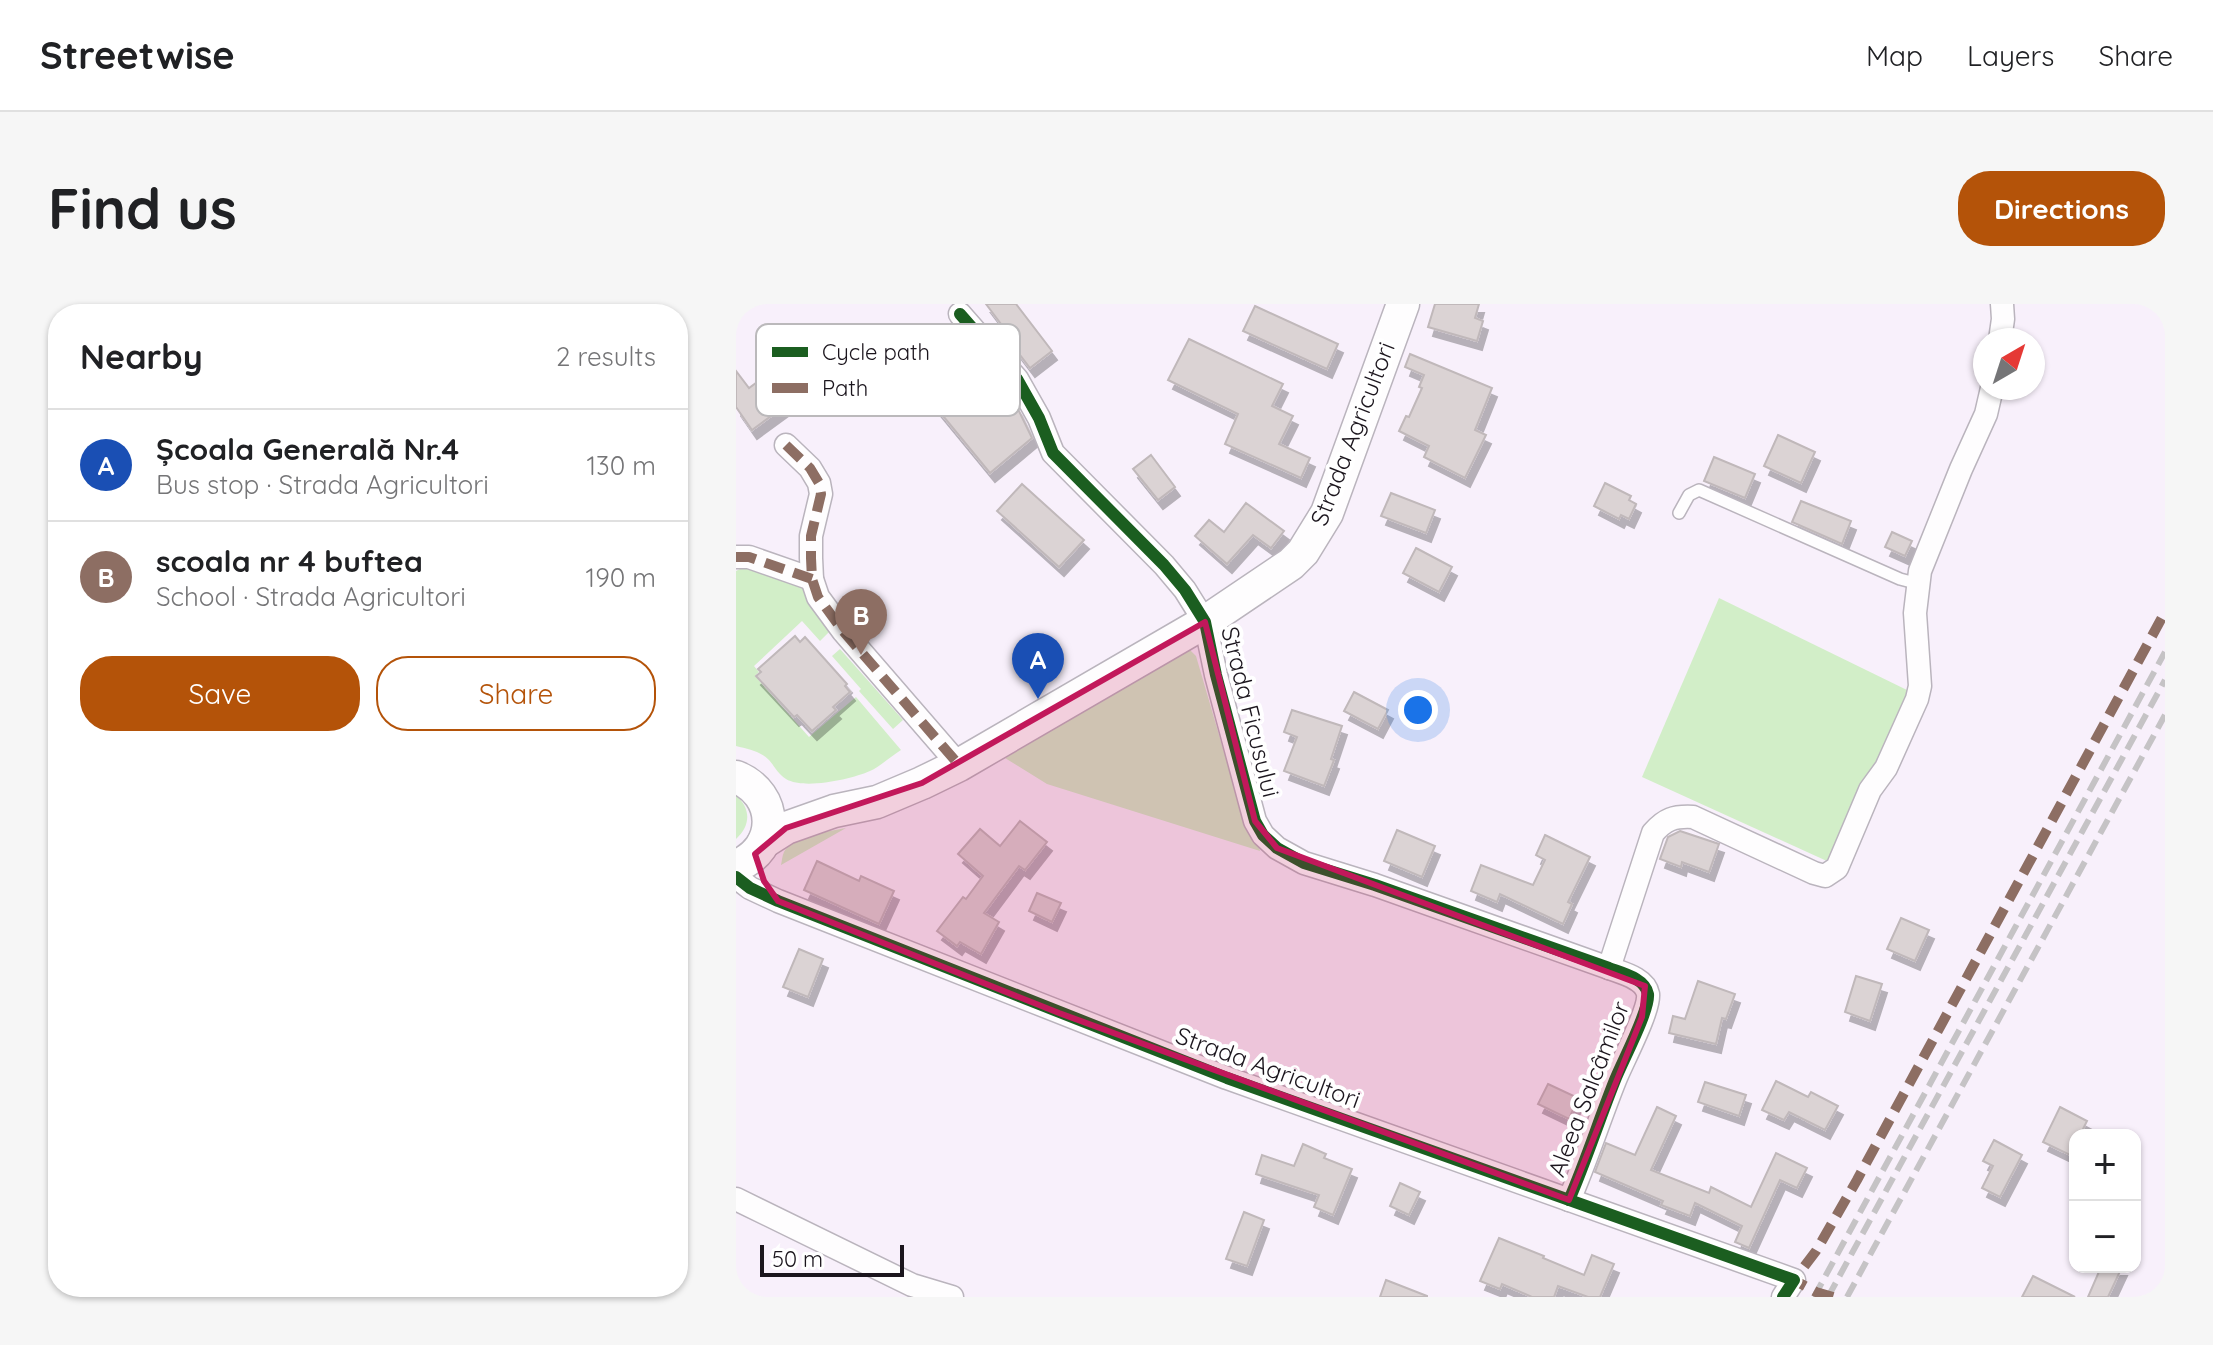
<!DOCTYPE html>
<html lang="en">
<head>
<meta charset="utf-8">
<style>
	body { margin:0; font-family:Quicksand,sans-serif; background:#f6f6f6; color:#202124 }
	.controls { position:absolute; right:24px; bottom:24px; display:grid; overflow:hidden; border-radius:16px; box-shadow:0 2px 6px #0004 }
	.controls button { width:72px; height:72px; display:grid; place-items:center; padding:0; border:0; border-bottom:2px solid #e0e0e0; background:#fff; color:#202124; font:40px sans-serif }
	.compass { position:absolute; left:1237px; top:24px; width:72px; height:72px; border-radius:50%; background:#fff; box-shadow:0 2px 6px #0004; rotate:39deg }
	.scale { position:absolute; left:24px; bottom:20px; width:144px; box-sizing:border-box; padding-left:8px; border:4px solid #1b151d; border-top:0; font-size:22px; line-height:28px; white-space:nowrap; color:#1b151d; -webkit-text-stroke:6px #fff; paint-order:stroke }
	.you { position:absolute; left:682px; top:406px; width:28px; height:28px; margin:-20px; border:6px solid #fff; border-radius:50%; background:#1a73e8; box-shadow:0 0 0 12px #1a73e833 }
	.badge { display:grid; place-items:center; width:52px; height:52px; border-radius:50%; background:#b45309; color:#fff; font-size:26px; font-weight:700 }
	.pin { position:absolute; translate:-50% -66px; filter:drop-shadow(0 2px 4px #0008) }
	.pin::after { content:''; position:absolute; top:42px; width:28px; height:24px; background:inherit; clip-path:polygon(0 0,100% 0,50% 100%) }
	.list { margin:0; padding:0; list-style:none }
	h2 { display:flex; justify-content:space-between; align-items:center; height:104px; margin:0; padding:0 32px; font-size:34px }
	h2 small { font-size:26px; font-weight:400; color:#757577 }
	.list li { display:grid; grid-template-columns:52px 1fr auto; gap:24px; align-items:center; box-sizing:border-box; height:112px; padding:0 32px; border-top:2px solid #e0e0e0 }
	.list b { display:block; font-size:30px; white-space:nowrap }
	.list p { margin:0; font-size:26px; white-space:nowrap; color:#757577 }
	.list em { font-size:26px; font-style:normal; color:#757577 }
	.actions { display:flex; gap:16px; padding:24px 32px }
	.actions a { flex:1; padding:18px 0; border:2px solid #b45309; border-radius:32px; text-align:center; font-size:28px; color:#b45309 }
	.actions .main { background:#b45309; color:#fff }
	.map { position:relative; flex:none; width:1429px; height:993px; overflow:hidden; border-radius:32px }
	header { display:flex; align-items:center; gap:48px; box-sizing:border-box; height:112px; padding:0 40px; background:#fff; border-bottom:2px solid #e0e0e0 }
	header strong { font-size:38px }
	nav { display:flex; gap:44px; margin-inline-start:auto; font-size:28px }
	.intro { display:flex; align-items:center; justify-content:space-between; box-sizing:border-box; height:192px; padding:0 48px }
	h1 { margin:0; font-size:56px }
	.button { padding:20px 36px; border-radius:32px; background:#b45309; color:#fff; font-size:28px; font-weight:700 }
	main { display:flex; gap:48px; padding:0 48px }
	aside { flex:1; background:#fff; border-radius:32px; box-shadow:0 2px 6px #0004 }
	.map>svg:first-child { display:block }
</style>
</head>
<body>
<header>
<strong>Streetwise</strong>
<nav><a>Map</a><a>Layers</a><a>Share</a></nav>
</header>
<div class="intro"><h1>Find us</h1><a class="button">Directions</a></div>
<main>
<aside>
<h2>Nearby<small>2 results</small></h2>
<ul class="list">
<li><span class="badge" style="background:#1a4fb4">A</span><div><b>Școala Generală Nr.4</b><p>Bus stop · Strada Agricultori</p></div><em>130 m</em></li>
<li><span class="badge" style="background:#8d6e63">B</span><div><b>scoala nr 4 buftea</b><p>School · Strada Agricultori</p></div><em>190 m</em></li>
</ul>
<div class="actions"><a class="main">Save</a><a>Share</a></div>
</aside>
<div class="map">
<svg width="1429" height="993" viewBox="0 0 1429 993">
	<defs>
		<filter id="shadow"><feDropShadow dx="5" dy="9" stdDeviation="0" flood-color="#0004"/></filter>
	</defs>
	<rect width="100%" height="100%" fill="#f8f0fb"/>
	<g fill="#d2eec8">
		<path d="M 6,264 L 25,266 L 67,280 L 94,327 L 84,337 L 66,317 L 18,362 L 23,368 L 19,372 L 73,433 L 120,393 L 165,446 C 155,452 145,462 134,467 C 116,475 68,486 50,475 C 42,470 39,463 33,456 C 24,447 12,445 0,442 L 0,267 Z"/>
		<path d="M 983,294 L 1173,387 L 1093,558 L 906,473 Z"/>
		<path d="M 104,345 L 167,416 L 157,425 L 123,387 L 125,385 L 96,352 Z"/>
		<path d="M 454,346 L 460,352 L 502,496 L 522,537 L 524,547 L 311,480 L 269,454 L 446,348 Z"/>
		<path d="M 0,491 C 15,505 15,521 0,535 Z"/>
		<path d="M 110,524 L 45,561 C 46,557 46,552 48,548 C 55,532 95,527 110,524 Z"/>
	</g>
	<g fill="#dbd3d4" stroke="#c0b8ba" stroke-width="2" filter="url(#shadow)">
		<path d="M 250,0 L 280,0 L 316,47 L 294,64 L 271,34 L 274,32 Z"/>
		<path d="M 699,0 L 743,0 L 739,14 L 747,17 L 741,37 L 692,23 Z"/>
		<path d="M 519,2 L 602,40 L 591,65 L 507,27 Z"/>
		<path d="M 453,35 L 547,80 L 536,102 L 557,112 L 543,140 L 574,154 L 565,174 L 489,140 L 502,110 L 432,76 Z"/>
		<path d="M 674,50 L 756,84 L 739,126 L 750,131 L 729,174 L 688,153 L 693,142 L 663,127 L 670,112 L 673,113 L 686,84 L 683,83 L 688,71 L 669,63 Z"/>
		<path d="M 47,59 L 68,88 L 16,126 L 0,103 L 0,67 L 13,84 Z"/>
		<path d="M 246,61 L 281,103 L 296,134 L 254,169 L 198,101 Z"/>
		<path d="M 1042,131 L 1079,148 L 1065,179 L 1028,162 Z"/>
		<path d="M 415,151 L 439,183 L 422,196 L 397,165 Z"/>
		<path d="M 978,153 L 1019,170 L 1009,194 L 968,177 Z"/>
		<path d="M 869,179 L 895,192 L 893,196 L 900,200 L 893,215 L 885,211 L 883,215 L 858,202 Z"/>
		<path d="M 286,180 L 348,236 L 323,263 L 261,207 Z"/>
		<path d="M 655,189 L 699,206 L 690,229 L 645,212 Z"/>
		<path d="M 1065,197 L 1115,217 L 1106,240 L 1056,218 Z"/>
		<path d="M 510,199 L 548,227 L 535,244 L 517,231 L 491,260 L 459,232 L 473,216 L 488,228 Z"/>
		<path d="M 1156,228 L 1176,237 L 1169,252 L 1149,243 Z"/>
		<path d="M 680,244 L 716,263 L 703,288 L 667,269 Z"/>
		<path d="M 59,332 L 64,338 L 69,333 L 111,380 L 109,382 L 114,388 L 97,403 L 100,406 L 76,427 L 61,411 L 58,413 L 20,372 L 25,368 L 22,365 Z"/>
		<path d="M 618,388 L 652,406 L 642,425 L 608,407 Z"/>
		<path d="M 556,406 L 606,422 L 595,455 L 598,456 L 588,482 L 548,467 L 561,433 L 548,428 Z"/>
		<path d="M 284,517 L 311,538 L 289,566 L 283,562 L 248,609 L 263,618 L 245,650 L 224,638 L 221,642 L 201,627 L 227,593 L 230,595 L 247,572 L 222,550 L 244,525 L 264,542 Z"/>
		<path d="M 661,526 L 699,542 L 686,573 L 648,557 Z"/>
		<path d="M 944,527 L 983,540 L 973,568 L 946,558 L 945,563 L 924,555 L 932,533 Z"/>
		<path d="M 809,531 L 854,553 L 832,598 L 836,600 L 827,620 L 764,590 L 761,598 L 735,587 L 745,561 L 797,581 L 809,556 L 800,551 Z"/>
		<path d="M 81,557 L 123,577 L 125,572 L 158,587 L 143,620 L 68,586 Z"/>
		<path d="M 301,589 L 325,599 L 316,618 L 293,607 Z"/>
		<path d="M 1165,614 L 1193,626 L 1179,657 L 1151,645 Z"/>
		<path d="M 63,645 L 87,655 L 72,693 L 47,683 Z"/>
		<path d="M 1120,672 L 1146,680 L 1134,717 L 1109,708 Z"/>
		<path d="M 962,677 L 999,690 L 990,715 L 986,714 L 980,740 L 933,729 L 937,712 L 949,715 Z"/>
		<path d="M 1040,777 L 1072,793 L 1075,788 L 1102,802 L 1089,826 L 1053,808 L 1048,816 L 1026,806 Z"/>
		<path d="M 969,778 L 1010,791 L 1003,812 L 962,798 Z"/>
		<path d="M 812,780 L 842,794 L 833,815 L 802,800 Z"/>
		<path d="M 921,803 L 940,812 L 915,866 L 973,889 L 975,883 L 1015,903 L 1040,849 L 1071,864 L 1061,884 L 1044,876 L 1013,944 L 999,938 L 1006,922 L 959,899 L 954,912 L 925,901 L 927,897 L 859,868 L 870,839 L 899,851 Z"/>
		<path d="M 1324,803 L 1351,817 L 1344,831 L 1339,831 L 1339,840 L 1334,851 L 1307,838 Z"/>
		<path d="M 1258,836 L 1286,851 L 1264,893 L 1246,884 L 1257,862 L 1247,857 Z"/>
		<path d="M 567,840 L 590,850 L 588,854 L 616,865 L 597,911 L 578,903 L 583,891 L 520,870 L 526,851 L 558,862 Z"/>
		<path d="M 664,879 L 684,888 L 673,911 L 654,902 Z"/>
		<path d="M 508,908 L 528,916 L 511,962 L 490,955 Z"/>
		<path d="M 763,934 L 808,952 L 807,954 L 848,971 L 856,951 L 878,960 L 864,993 L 852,993 L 822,982 L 818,993 L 796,993 L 766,980 L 764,985 L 744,977 Z"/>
		<path d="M 1365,963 L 1386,963 L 1372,993 L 1352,993 Z"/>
		<path d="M 1297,972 L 1339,993 L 1286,993 Z"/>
		<path d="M 650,976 L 691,992 L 691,993 L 644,993 Z"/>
	</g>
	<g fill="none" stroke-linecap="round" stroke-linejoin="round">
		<defs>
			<path id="lane" d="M 943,209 L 953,191 L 963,186 L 1164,275 L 1183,280"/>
			<g id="street">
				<path d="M 224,10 L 281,75 L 303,114 L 317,149 L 428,261 L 449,286 L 469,318 L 480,371 L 519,517 L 527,531 L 541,544 L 568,559 L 639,581 L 873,664 C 886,669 909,674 912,690 C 914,706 886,758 879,776 C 863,816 850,857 833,896"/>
				<path d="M 1264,36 L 1267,15 L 1266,0"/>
				<path d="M 50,141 L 74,164 L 83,179 L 85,190 L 75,232 L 75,254 L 76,275 L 82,293 L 107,327 L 223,461"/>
				<path d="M 0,253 L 13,253 L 76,275"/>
				<path d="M 0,573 L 14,584 L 42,597 L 491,774 L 1058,976 L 1047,993"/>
				<path d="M 873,664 L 917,529 C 929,515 938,512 957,513 L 1078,569 L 1089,572 L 1101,564 L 1134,486 L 1150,464 L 1181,395 L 1184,382 L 1179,309 L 1184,267 L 1225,165 L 1250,110 L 1256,84"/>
				<path d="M 0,895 L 176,981 L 216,993"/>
			</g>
			<g id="secondary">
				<path d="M 0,473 C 43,490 44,545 0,562"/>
				<path d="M 28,538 L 50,524 L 98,507 L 141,498 L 186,479 L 223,461 L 469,318 L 555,260 L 567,248 L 591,209 L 667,0"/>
			</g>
		</defs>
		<use href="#lane" stroke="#bab4bd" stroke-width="14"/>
		<use href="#street" stroke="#bab4bd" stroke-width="25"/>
		<use href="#secondary" stroke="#bab4bd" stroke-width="35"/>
		<use href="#lane" stroke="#fefdfe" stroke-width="11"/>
		<use href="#street" stroke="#fefdfe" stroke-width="22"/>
		<use href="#secondary" stroke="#fefdfe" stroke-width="32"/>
		<g stroke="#c5c3c5" stroke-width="6" stroke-dasharray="16 8" stroke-linecap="butt">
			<path d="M 1078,993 L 1429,348"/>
			<path d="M 1092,993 L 1429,376"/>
			<path d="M 1111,993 L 1429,411"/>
		</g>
		<g stroke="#8d6e63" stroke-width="10" stroke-dasharray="20 10" stroke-linecap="butt">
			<path d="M 50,141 L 74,164 L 83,179 L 85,190 L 75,232 L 75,254 L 76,275 L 82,293 L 107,327 L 223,461"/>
			<path d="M 0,253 L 13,253 L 76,275"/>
			<path d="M 1097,993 L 1080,988 L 1058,976 L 1080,947 L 1121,876 L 1429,308"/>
		</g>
		<defs>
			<g id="cycleway">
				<path d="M 224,10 L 281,75 L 303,114 L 317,149 L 428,261 L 449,286 L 469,318 L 480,371 L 519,517 L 527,531 L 541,544 L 568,559 L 639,581 L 873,664 C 886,669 909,674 912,690 C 914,706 886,758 879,776 C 863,816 850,857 833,896"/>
				<path d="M 0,573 L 14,584 L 42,597 L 491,774 L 1058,976 L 1047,993"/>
			</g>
		</defs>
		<use href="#cycleway" stroke="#fff" stroke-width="17"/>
		<use href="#cycleway" stroke="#1b5e20" stroke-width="12"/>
	</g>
	<path fill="#c2185b" fill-opacity="0.2" stroke="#c2185b" stroke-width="6" stroke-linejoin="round" d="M 469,318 L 519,517 L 541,544 L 909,682 L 906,713 L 833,896 L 323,709 L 42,597 L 28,577 L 19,550 L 50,524 L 186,479 Z"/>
	<g text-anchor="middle" stroke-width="8" stroke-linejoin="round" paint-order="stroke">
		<g font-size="24" fill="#1b151d" stroke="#fff">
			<text transform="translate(617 130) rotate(-69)" y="8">Strada Agricultori</text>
			<text transform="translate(514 408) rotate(76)" y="8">Strada Ficusului</text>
			<text transform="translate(532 764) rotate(20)" y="8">Strada Agricultori</text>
			<text transform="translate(853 785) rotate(-69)" y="8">Aleea Salcâmilor</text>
		</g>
	</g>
	<rect x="20" y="20" width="264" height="92" rx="12" fill="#fff" stroke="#bbb9bb" stroke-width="2"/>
	<rect x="36" y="43" width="36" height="10" fill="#1b5e20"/>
	<rect x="36" y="79" width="36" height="10" fill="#8d6e63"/>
	<g font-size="22" fill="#1b151d">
		<text x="86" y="56">Cycle path</text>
		<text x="86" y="92">Path</text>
	</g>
</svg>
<div class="controls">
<button>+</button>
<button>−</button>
</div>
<svg class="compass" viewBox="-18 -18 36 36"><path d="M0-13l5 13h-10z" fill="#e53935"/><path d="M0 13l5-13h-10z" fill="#757577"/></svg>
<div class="scale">50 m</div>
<div class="you"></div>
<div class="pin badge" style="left:302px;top:395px;background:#1a4fb4">A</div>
<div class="pin badge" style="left:125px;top:351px;background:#8d6e63">B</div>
</div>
</main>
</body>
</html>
